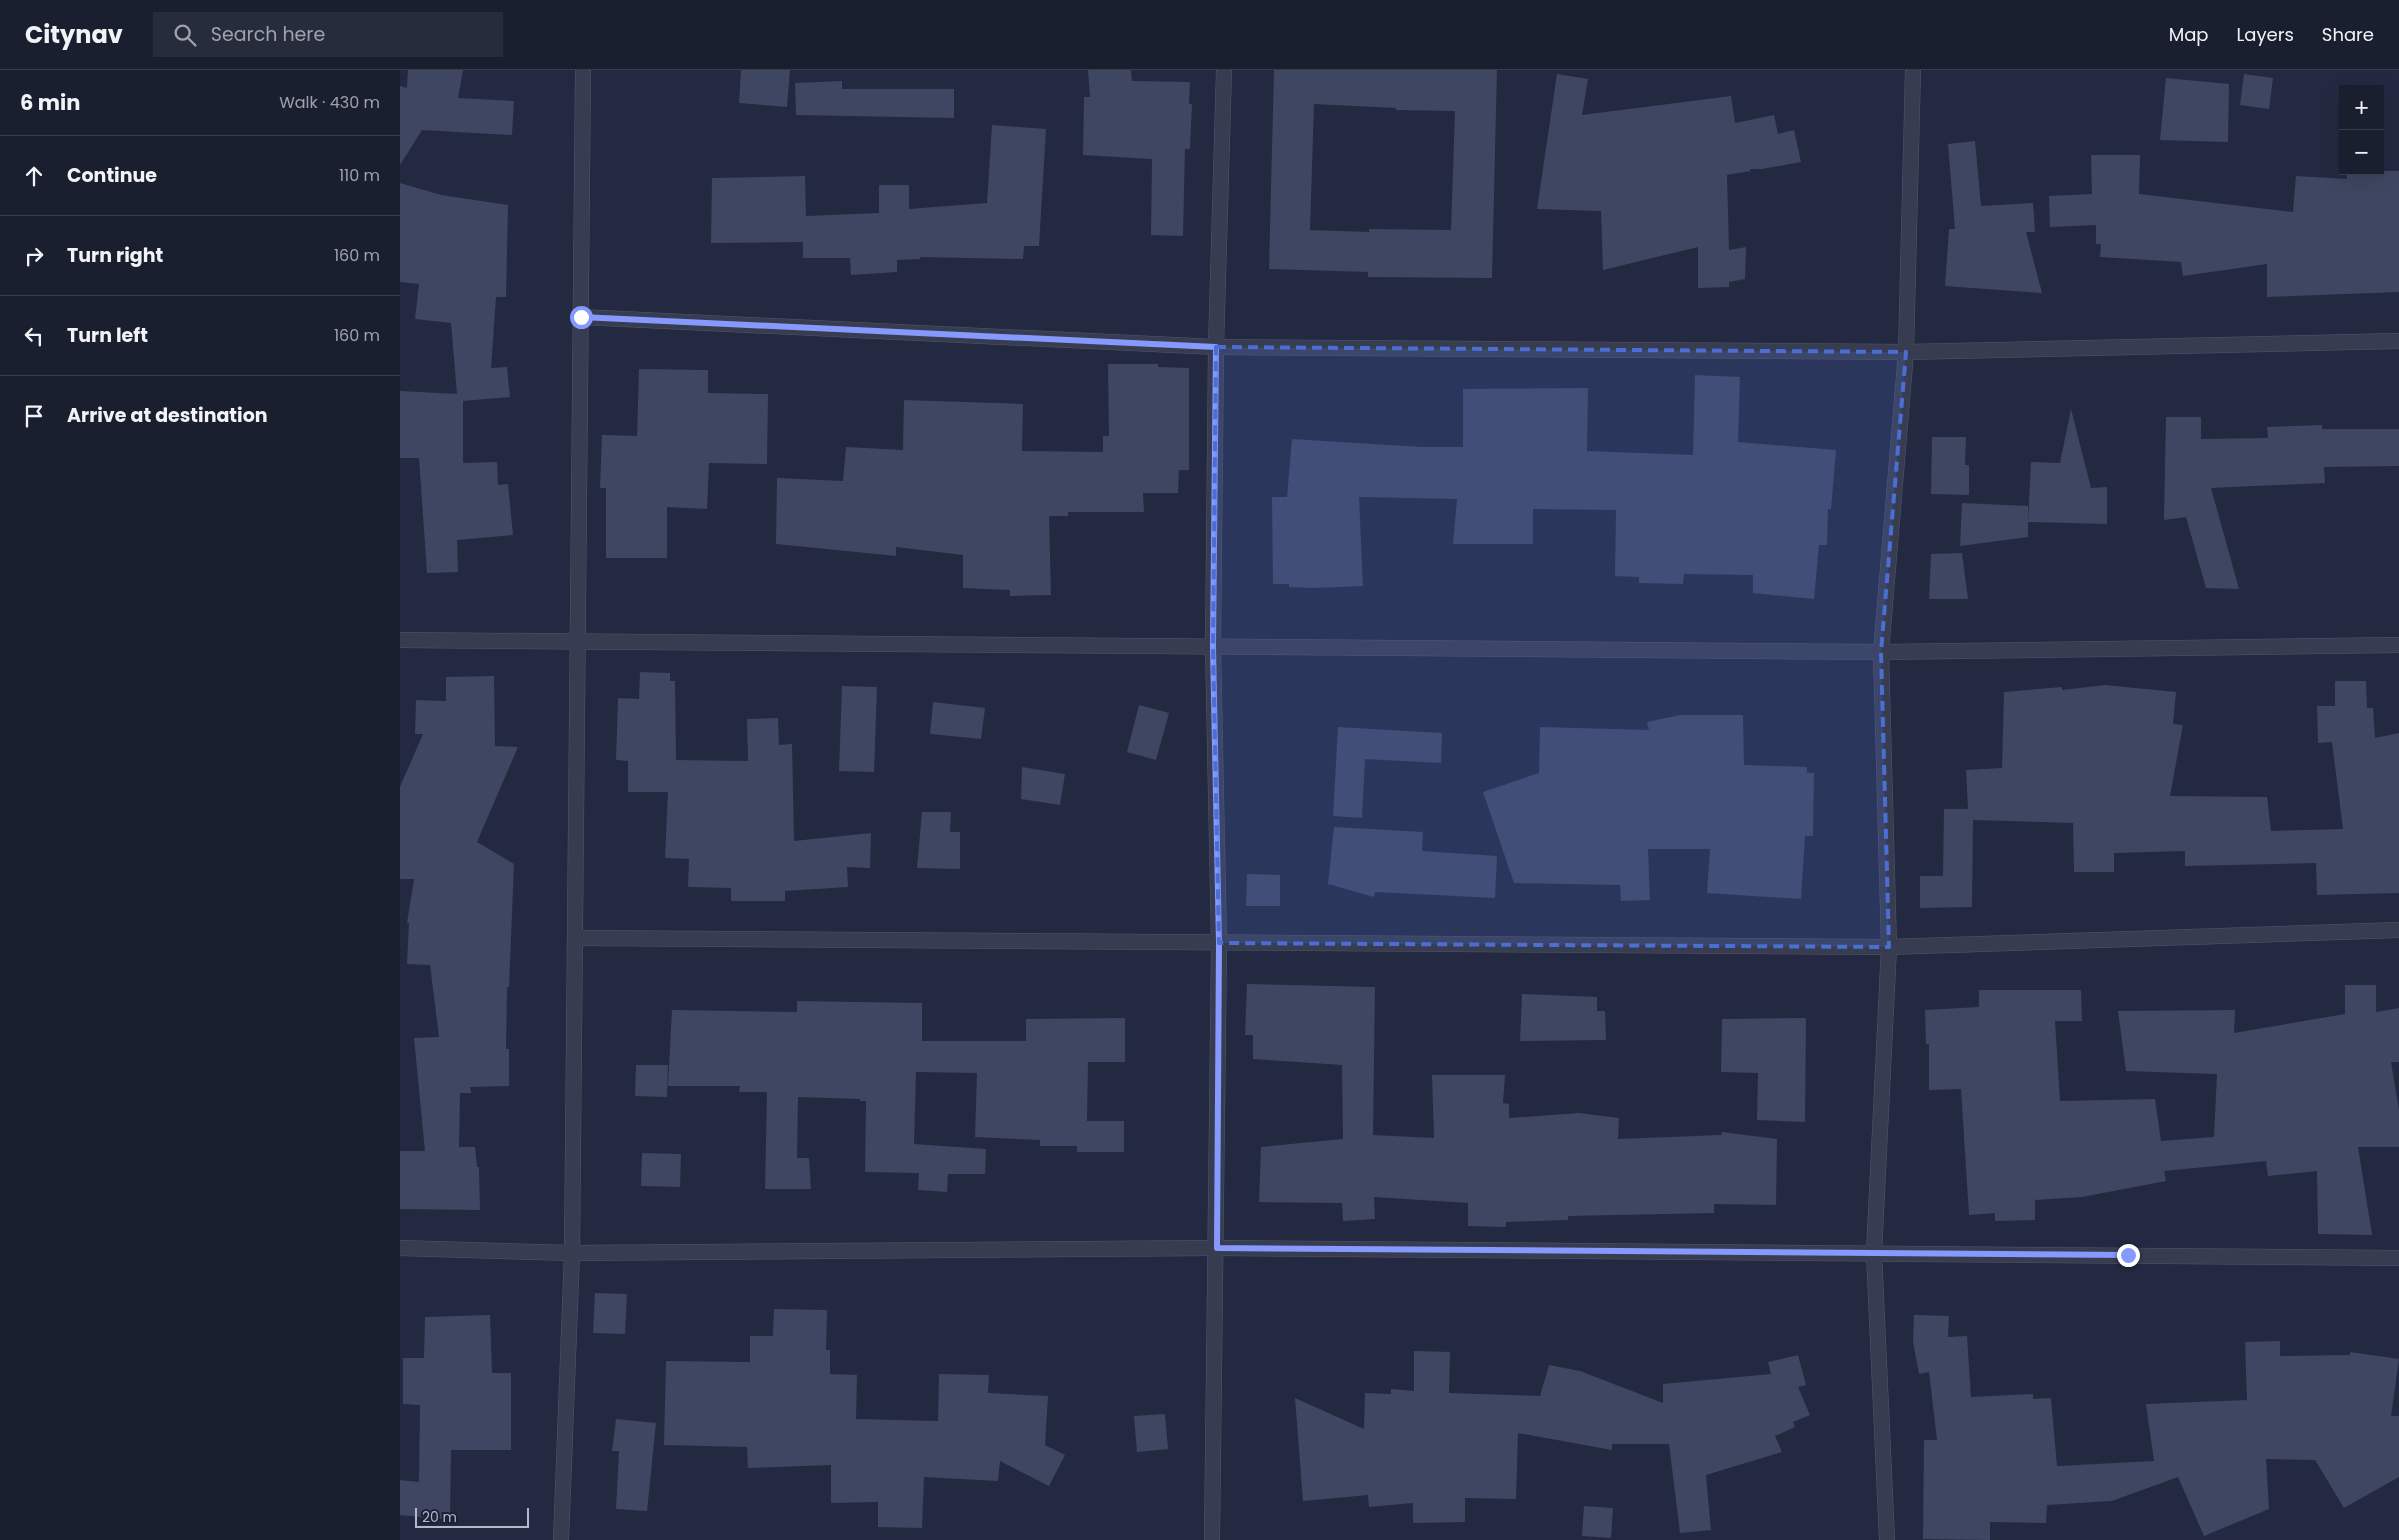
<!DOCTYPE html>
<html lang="en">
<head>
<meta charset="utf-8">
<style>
	body { margin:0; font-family:Poppins,sans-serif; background:#272c3c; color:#f1f3f6 }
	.controls { position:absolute; right:15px; top:15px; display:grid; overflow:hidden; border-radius:0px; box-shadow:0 5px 20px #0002 }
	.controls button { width:45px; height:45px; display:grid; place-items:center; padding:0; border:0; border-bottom:1px solid #383d4c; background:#1a1f30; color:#f1f3f6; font:25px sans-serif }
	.scale { position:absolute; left:15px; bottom:12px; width:114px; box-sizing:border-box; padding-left:5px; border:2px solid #b4b8cb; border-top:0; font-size:14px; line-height:18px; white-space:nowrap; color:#b4b8cb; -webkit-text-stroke:4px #1c2135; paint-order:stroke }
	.stop { position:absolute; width:15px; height:15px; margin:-11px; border:4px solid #8599fe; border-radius:50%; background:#fff }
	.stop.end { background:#8599fe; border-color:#fff; box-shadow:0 1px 5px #0008 }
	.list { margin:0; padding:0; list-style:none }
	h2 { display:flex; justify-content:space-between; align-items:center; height:65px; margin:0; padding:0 20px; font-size:21px }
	h2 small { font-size:16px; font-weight:400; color:#9fa2ab }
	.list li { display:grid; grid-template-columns:32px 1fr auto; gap:15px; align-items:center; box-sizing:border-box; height:80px; padding:0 20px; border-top:1px solid #383d4c }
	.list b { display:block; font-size:19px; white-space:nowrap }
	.list em { font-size:16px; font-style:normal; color:#9fa2ab }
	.icon { flex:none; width:28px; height:28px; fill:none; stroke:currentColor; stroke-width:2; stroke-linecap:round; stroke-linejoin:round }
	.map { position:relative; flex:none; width:1999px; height:1470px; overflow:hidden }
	header { display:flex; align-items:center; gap:30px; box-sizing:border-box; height:70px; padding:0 25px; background:#1a1f30; border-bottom:1px solid #383d4c }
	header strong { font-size:24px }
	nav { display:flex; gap:28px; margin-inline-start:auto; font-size:18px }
	.search { width:350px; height:45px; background:#272c3c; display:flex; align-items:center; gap:12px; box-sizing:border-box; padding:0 18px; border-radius:0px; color:#9fa2ab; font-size:19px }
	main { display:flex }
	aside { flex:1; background:#1a1f30 }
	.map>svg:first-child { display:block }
</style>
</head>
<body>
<header>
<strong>Citynav</strong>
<div class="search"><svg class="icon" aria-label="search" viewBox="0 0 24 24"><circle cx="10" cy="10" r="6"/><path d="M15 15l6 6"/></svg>Search here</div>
<nav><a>Map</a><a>Layers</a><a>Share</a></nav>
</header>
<main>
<aside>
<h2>6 min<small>Walk · 430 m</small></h2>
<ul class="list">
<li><svg class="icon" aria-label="ahead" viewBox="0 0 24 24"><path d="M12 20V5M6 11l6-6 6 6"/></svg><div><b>Continue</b></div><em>110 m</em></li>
<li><svg class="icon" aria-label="right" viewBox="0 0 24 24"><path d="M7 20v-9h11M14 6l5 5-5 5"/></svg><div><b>Turn right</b></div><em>160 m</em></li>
<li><svg class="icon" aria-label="left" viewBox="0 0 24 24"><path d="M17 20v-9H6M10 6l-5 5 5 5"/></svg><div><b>Turn left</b></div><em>160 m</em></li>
<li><svg class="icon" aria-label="arrive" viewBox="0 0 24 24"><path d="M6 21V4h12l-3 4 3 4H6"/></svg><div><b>Arrive at destination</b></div></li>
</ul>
</aside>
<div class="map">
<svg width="1999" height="1470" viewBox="0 0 1999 1470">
	<rect width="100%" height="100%" fill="#232940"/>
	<g fill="#3f4661" fill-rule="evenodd">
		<path d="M 8,0 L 63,0 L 58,28 L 114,31 L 112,65 L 22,60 L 0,95 L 0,16 L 7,18 Z"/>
		<path d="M 341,0 L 390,0 L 387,37 L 339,33 Z"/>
		<path d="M 688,0 L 731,0 L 732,11 L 790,12 L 789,34 L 792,34 L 790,79 L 785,79 L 783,166 L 751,165 L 752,89 L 683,85 L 684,27 L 690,27 Z"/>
		<path d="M 874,0 L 1097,0 L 1092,208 L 968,207 L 968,202 L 869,199 ZM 914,34 L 996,38 L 996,40 L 1055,41 L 1051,160 L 969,159 L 969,162 L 910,160 Z"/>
		<path d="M 1157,4 L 1188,9 L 1182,45 L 1331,26 L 1335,53 L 1374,45 L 1378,64 L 1394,60 L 1401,92 L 1362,99 L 1350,99 L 1350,101 L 1327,105 L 1329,180 L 1346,177 L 1345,209 L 1329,212 L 1329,217 L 1298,218 L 1298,177 L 1203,200 L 1201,141 L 1137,139 Z"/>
		<path d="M 1844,4 L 1873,8 L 1869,39 L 1840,35 Z"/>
		<path d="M 1766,8 L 1829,14 L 1828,72 L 1760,70 Z"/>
		<path d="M 442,11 L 442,19 L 554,19 L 554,48 L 396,45 L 395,13 Z"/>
		<path d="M 592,55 L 646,59 L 639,176 L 624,176 L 623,189 L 520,187 L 520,189 L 497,190 L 497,202 L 451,205 L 450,188 L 403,188 L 403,172 L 311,173 L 312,108 L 405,106 L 406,146 L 479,143 L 479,115 L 509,115 L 509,139 L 587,133 Z"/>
		<path d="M 1575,71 L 1581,136 L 1633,133 L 1635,162 L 1626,162 L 1642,223 L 1545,216 L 1549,159 L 1555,159 L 1548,74 Z"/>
		<path d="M 1691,85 L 1740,85 L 1739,124 L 1893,142 L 1896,106 L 1947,109 L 1947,101 L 1999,101 L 1999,222 L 1867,227 L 1867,194 L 1783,206 L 1781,192 L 1700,187 L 1701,174 L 1696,174 L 1696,155 L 1650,157 L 1649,126 L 1692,124 Z"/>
		<path d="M 0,113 L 41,125 L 108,135 L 106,227 L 96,227 L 91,298 L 107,297 L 110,327 L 63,331 L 63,393 L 97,392 L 98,415 L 108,414 L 113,465 L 57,470 L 58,502 L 27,503 L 19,388 L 0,388 L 0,321 L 57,324 L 51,253 L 15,249 L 19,214 L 0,212 Z"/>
		<path d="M 708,294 L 758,294 L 758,297 L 789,298 L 789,400 L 779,400 L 778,423 L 743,423 L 744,442 L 668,442 L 668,446 L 649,446 L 651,525 L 610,526 L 610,520 L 563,518 L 563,485 L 496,477 L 496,486 L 376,474 L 377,408 L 443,411 L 446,377 L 503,380 L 504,330 L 623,334 L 622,381 L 703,382 L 703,366 L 709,366 Z"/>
		<path d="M 239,299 L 308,300 L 308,323 L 368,324 L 367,394 L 309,393 L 307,439 L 267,437 L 267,488 L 206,488 L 206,418 L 200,418 L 202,365 L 237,366 Z"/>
		<path d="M 1295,305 L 1340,307 L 1338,372 L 1436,380 L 1431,439 L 1428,439 L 1427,475 L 1419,475 L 1414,529 L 1353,523 L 1353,505 L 1284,504 L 1283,514 L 1239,513 L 1239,507 L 1215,506 L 1216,440 L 1133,439 L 1133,474 L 1053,474 L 1057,429 L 959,427 L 963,516 L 913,518 L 889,517 L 889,514 L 873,514 L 872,427 L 887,427 L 892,369 L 1022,377 L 1063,377 L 1063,319 L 1188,318 L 1187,381 L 1293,385 Z"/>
		<path d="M 1671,339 L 1691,418 L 1707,417 L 1707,454 L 1628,452 L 1631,392 L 1660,393 Z"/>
		<path d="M 1766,347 L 1801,347 L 1801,369 L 1868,368 L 1867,357 L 1922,355 L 1922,359 L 1999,359 L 1999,396 L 1924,397 L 1925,413 L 1811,418 L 1839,519 L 1806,518 L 1786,447 L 1764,450 Z"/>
		<path d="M 1532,367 L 1566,367 L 1565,395 L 1569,395 L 1569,425 L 1531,424 Z"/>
		<path d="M 1562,433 L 1628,436 L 1628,467 L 1560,476 Z"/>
		<path d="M 1562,483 L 1568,529 L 1529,529 L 1531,484 Z"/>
		<path d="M 240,602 L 270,603 L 270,611 L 275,611 L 276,690 L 348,691 L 347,649 L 378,648 L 379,675 L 392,674 L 394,771 L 471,763 L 470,798 L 447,797 L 448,817 L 385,821 L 385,831 L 331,831 L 331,818 L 288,817 L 289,789 L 265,788 L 268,722 L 228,722 L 228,691 L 216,690 L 218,628 L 239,629 Z"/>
		<path d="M 94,606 L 95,676 L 118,677 L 77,772 L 114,794 L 109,917 L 107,917 L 106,979 L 109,979 L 109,1016 L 70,1017 L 71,1023 L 60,1023 L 59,1077 L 75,1077 L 77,1097 L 79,1097 L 80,1140 L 0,1139 L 0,1081 L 25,1081 L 14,968 L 39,967 L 30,895 L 7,894 L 9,853 L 7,853 L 14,809 L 0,809 L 0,717 L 23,664 L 15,664 L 16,630 L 46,631 L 46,607 Z"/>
		<path d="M 1935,611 L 1966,611 L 1967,638 L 1973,638 L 1975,668 L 1999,663 L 1999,823 L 1917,825 L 1916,793 L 1785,796 L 1785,781 L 1714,783 L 1714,802 L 1674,802 L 1673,753 L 1573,750 L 1572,837 L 1520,838 L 1520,806 L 1543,806 L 1544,739 L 1568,739 L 1566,700 L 1602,698 L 1604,622 L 1662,617 L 1662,620 L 1705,615 L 1776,622 L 1773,654 L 1783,655 L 1770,726 L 1867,727 L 1871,761 L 1943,759 L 1932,672 L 1918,673 L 1917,636 L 1935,636 Z"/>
		<path d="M 442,616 L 477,617 L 474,702 L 439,701 Z"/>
		<path d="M 533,632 L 585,638 L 581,669 L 530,664 Z"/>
		<path d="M 739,635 L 769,643 L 756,690 L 727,682 Z"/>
		<path d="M 1280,645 L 1343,645 L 1344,695 L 1407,697 L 1407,703 L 1414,703 L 1413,766 L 1405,766 L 1401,829 L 1307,823 L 1310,779 L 1248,779 L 1250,830 L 1221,831 L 1220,815 L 1114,813 L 1083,722 L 1139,703 L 1140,657 L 1249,660 L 1247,652 Z"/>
		<path d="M 938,657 L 1042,663 L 1041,693 L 965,689 L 962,748 L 933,746 Z"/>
		<path d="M 622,697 L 665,704 L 660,735 L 621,729 Z"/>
		<path d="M 522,742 L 551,742 L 550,762 L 560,762 L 560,799 L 517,798 Z"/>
		<path d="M 934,757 L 1023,762 L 1022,781 L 1097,786 L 1095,828 L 975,822 L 974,827 L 928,814 Z"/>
		<path d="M 847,804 L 880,805 L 880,836 L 846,836 Z"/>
		<path d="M 847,914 L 975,917 L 973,1065 L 1034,1068 L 1032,1005 L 1105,1005 L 1103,1033 L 1109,1034 L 1109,1048 L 1179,1043 L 1219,1048 L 1218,1069 L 1321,1065 L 1322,1062 L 1377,1069 L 1376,1135 L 1314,1134 L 1314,1143 L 1168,1146 L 1168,1150 L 1106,1152 L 1106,1157 L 1068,1156 L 1068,1133 L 974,1127 L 975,1149 L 943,1151 L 942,1133 L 859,1132 L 861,1077 L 943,1069 L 942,995 L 853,989 L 853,965 L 845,965 Z"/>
		<path d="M 1945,915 L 1976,915 L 1976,942 L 1999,938 L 1999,992 L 1991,992 L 1999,1040 L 1999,1077 L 1958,1077 L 1972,1165 L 1918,1164 L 1917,1101 L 1868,1106 L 1866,1091 L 1764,1101 L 1766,1111 L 1682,1127 L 1635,1130 L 1635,1150 L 1595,1151 L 1595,1143 L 1569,1145 L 1561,1019 L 1529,1020 L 1529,974 L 1526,974 L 1525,940 L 1579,937 L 1579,920 L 1681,920 L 1682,951 L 1655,951 L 1660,1031 L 1755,1029 L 1761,1071 L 1814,1067 L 1817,1004 L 1726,1001 L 1718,941 L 1835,940 L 1834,963 L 1945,944 Z"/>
		<path d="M 1122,924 L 1197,927 L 1197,941 L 1205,941 L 1206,970 L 1120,971 Z"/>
		<path d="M 397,931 L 522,933 L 522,971 L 626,971 L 626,949 L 725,948 L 725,992 L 688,992 L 687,1051 L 724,1051 L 724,1082 L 677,1082 L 677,1076 L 640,1076 L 640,1070 L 575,1067 L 577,1003 L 516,1002 L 514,1074 L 586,1079 L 585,1104 L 548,1104 L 547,1122 L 518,1120 L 519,1103 L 465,1102 L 466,1031 L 460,1031 L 460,1029 L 398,1027 L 397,1088 L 409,1088 L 411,1119 L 365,1119 L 367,1022 L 339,1022 L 340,1016 L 268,1016 L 272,940 L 397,942 Z"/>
		<path d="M 1406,948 L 1405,1052 L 1357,1050 L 1358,1003 L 1321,1002 L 1322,949 Z"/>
		<path d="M 236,995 L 268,995 L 267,1027 L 235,1026 Z"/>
		<path d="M 242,1083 L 281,1084 L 280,1117 L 241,1116 Z"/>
		<path d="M 195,1223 L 227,1224 L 225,1264 L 193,1263 Z"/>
		<path d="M 374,1239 L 427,1240 L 426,1280 L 430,1280 L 430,1304 L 457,1305 L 456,1349 L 538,1351 L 539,1304 L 589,1305 L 588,1323 L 648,1326 L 645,1375 L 665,1385 L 649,1416 L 600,1391 L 598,1411 L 524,1407 L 522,1458 L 478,1457 L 478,1432 L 431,1433 L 431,1395 L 348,1398 L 347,1377 L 264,1375 L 266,1291 L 350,1292 L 350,1266 L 373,1266 Z"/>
		<path d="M 90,1245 L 92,1303 L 111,1303 L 111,1380 L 51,1380 L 50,1450 L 0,1445 L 0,1410 L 19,1412 L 20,1335 L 3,1334 L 3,1288 L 24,1288 L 25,1247 Z"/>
		<path d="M 1514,1245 L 1549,1246 L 1548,1267 L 1567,1266 L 1571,1327 L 1633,1324 L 1633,1329 L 1651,1328 L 1657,1396 L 1754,1391 L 1746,1334 L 1847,1330 L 1845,1272 L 1880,1271 L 1880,1286 L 1950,1285 L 1950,1282 L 1999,1289 L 1991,1346 L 1999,1346 L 1999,1407 L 1944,1438 L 1915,1390 L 1866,1389 L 1869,1439 L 1804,1466 L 1778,1407 L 1712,1431 L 1647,1435 L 1646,1453 L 1590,1452 L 1590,1470 L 1523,1469 L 1524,1370 L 1537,1370 L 1529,1302 L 1519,1304 L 1513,1272 Z"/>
		<path d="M 1014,1281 L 1050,1282 L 1049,1323 L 1140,1326 L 1149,1295 L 1180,1301 L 1263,1333 L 1263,1314 L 1371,1304 L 1368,1292 L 1398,1285 L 1406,1315 L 1398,1317 L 1410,1345 L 1393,1352 L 1395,1357 L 1375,1366 L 1382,1382 L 1306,1405 L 1311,1460 L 1280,1463 L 1269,1374 L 1212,1374 L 1212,1380 L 1118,1363 L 1116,1429 L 1065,1428 L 1065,1452 L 1013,1453 L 1013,1433 L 969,1437 L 968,1425 L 903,1431 L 895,1328 L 964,1359 L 965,1323 L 991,1324 L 991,1319 L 1014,1321 Z"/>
		<path d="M 765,1344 L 768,1379 L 737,1382 L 734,1346 Z"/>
		<path d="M 216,1349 L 256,1353 L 247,1441 L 216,1439 L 219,1381 L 212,1381 Z"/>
		<path d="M 1184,1436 L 1213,1438 L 1211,1468 L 1182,1466 Z"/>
	</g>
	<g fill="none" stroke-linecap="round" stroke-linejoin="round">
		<defs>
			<g id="minor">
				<path d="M 181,247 L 816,277 L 1506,282 L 1999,271"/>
				<path d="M 0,570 L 1481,582 L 1999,575"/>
				<path d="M 176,868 L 1489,877 L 1999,860"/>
				<path d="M 0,1178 L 172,1183 L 817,1178 L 1999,1188"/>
				<path d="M 161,1470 L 172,1183 L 183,0"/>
				<path d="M 812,1470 L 819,873 L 813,577 L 816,277 L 824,0"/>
				<path d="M 1487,1470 L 1474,1183 L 1489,877 L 1481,582 L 1506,282 L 1513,0"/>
			</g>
		</defs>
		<use href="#minor" stroke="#52576b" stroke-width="16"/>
		<use href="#minor" stroke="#373c50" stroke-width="15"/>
	</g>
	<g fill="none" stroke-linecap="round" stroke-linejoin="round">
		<path stroke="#8599fe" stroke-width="6" d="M 181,247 L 816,277 L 813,577 L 819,873 L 817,1178 L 1728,1185"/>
	</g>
	<path fill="#4a6ed4" fill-opacity="0.2" stroke="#4a6ed4" stroke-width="4" stroke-dasharray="10 6" stroke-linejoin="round" d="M 816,277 L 1506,282 L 1481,582 L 1489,877 L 819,873 L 813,577 Z"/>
</svg>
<div class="controls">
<button>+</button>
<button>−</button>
</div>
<div class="scale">20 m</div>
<div class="stop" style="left:181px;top:247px"></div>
<div class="stop end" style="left:1728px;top:1185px"></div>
</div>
</main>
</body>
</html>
